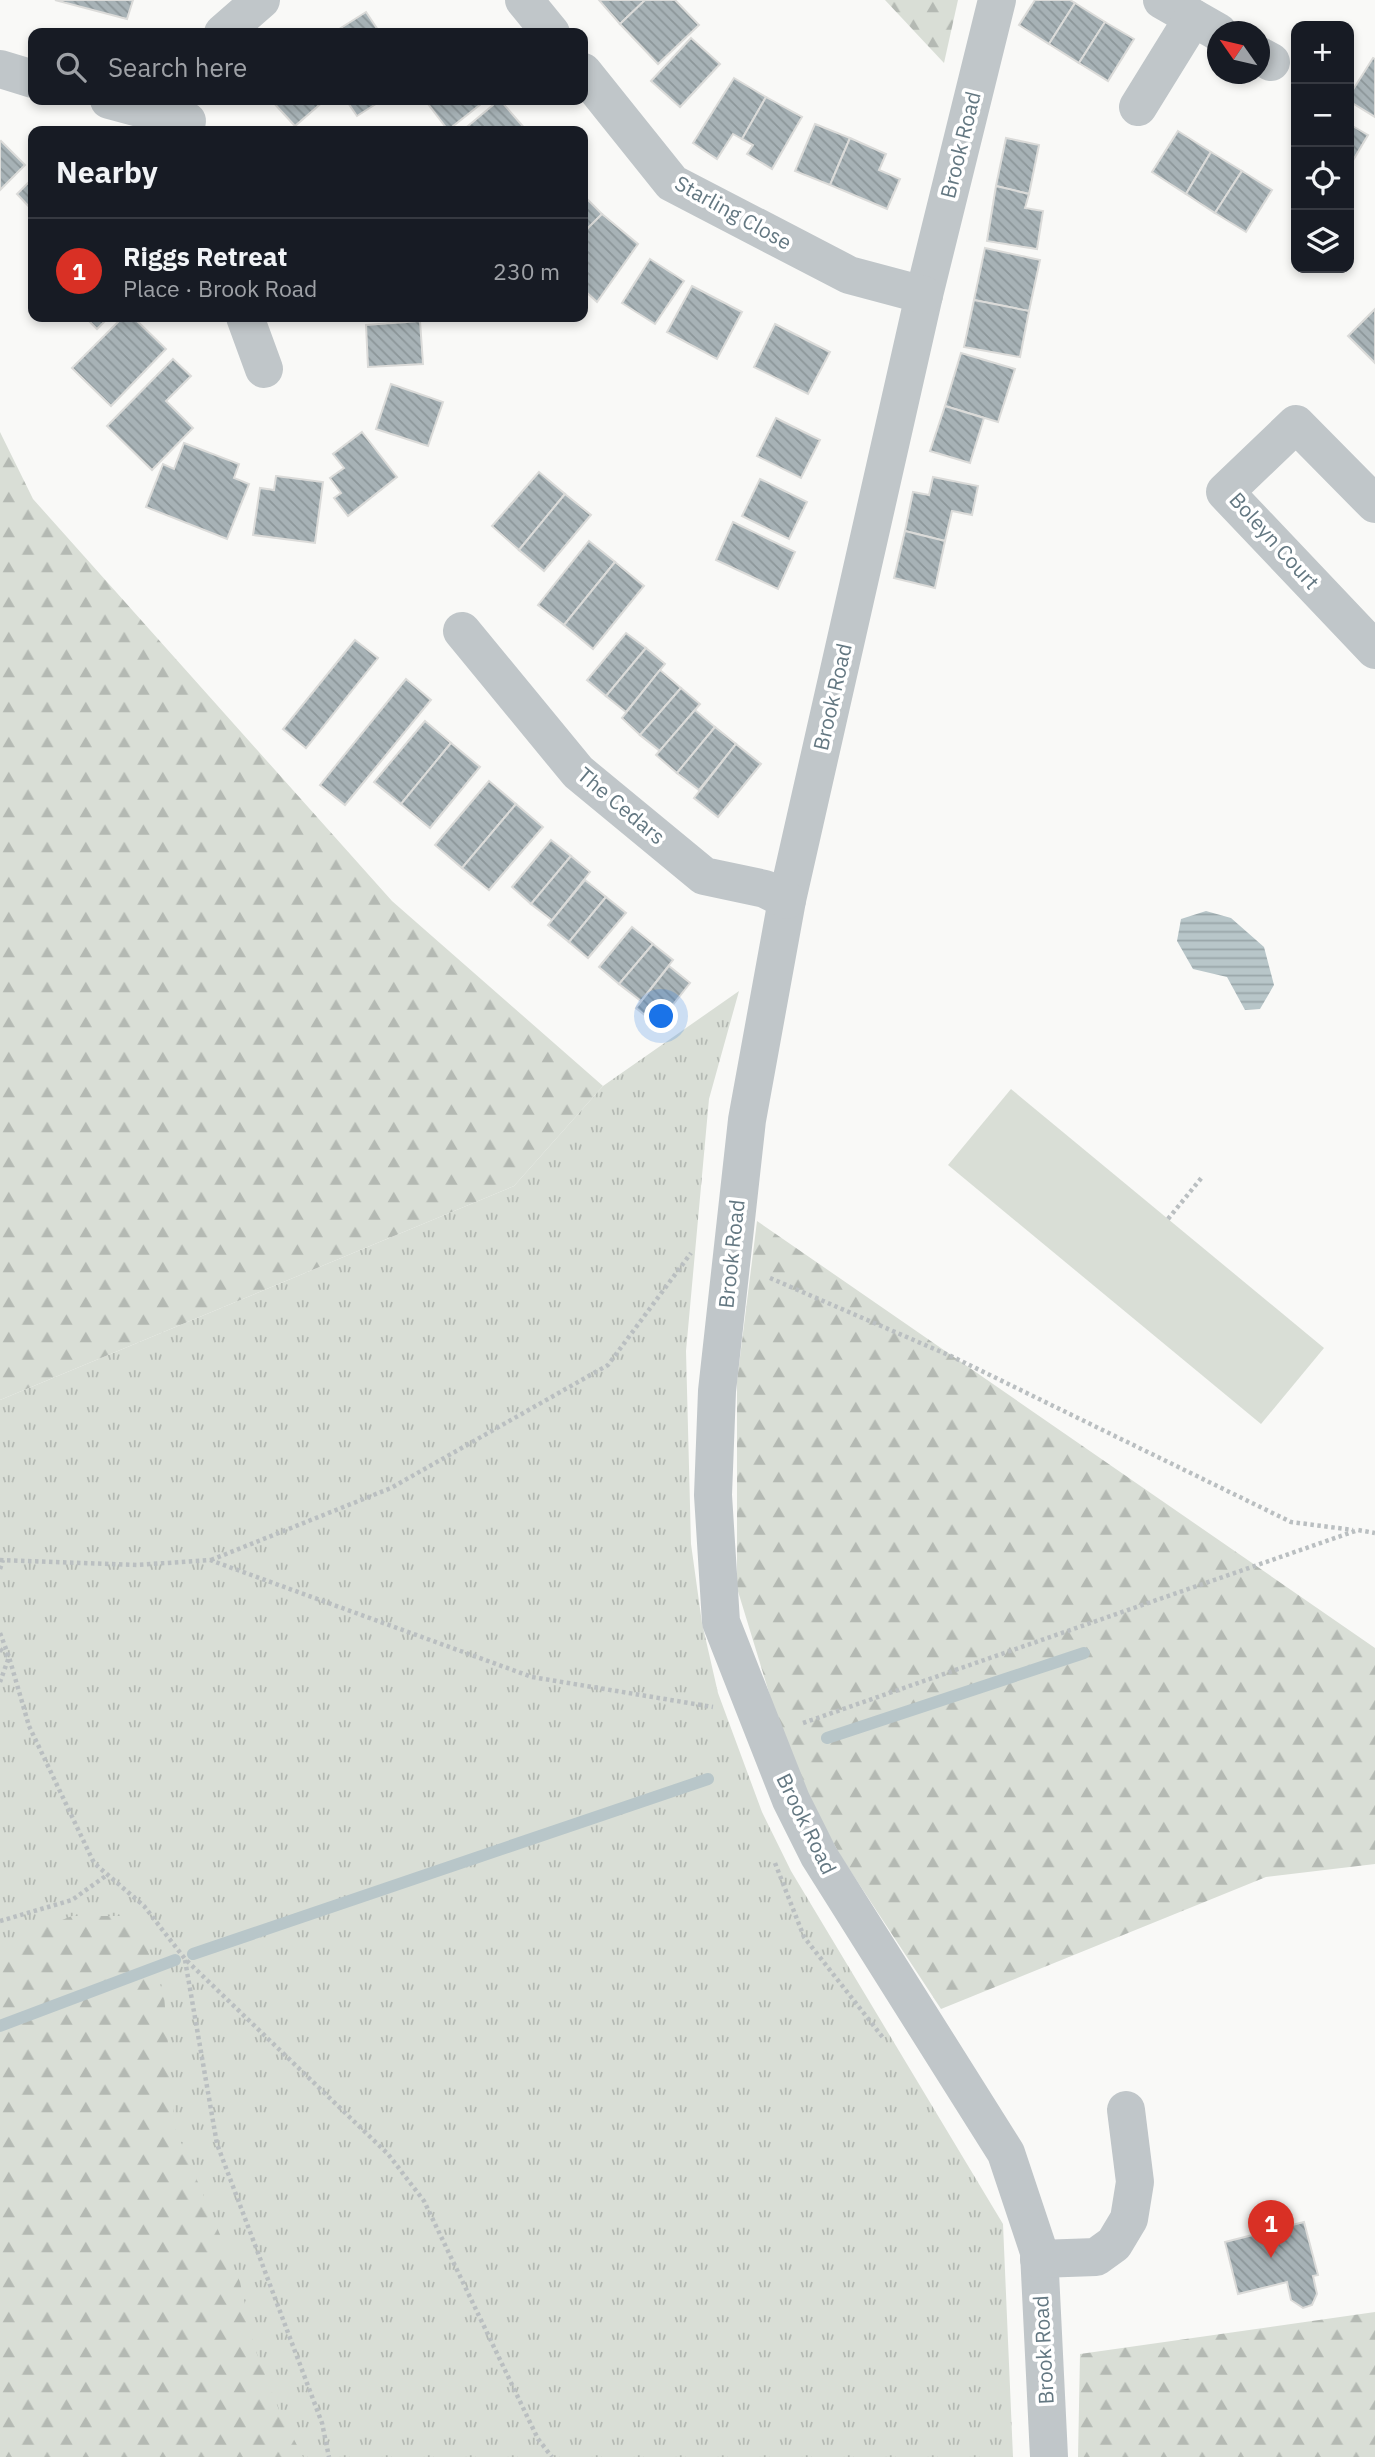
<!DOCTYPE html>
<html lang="en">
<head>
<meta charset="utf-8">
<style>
	body { margin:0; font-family:"IBM Plex Sans",sans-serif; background:#20242c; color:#f1f3f6 }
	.controls { position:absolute; right:21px; top:21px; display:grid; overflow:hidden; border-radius:14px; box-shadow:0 4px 10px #0003 }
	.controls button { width:63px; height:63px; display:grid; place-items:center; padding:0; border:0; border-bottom:2px solid #363941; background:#171b24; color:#f1f3f6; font:35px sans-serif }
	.compass { position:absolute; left:1207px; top:21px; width:63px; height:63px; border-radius:50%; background:#171b24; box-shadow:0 4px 10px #0003; rotate:304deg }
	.you { position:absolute; left:662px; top:1017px; width:24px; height:24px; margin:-18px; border:5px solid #fff; border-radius:50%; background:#1a73e8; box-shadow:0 0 0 10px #1a73e833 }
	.badge { display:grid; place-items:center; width:46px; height:46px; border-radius:50%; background:#d93025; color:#fff; font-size:23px; font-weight:700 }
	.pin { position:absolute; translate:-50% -58px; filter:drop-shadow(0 2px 4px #0008) }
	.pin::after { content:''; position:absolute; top:37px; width:24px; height:21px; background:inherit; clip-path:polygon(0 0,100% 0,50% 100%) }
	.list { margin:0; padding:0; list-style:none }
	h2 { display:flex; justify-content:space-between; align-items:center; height:91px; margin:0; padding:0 28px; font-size:30px }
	h2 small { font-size:23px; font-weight:400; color:#9ea1a6 }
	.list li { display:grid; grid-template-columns:46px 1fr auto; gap:21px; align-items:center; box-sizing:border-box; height:105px; padding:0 28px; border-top:2px solid #363941 }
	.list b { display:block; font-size:26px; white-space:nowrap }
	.list p { margin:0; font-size:23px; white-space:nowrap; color:#9ea1a6 }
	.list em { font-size:23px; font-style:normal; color:#9ea1a6 }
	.icon { flex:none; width:38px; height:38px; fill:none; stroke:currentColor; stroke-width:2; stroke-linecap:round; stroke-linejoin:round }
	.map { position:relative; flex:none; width:1375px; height:2457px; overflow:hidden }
	.search { position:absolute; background:#171b24; box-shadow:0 4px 10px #0003; left:28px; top:28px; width:560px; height:77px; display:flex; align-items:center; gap:18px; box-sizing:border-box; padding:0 24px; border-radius:14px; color:#9ea1a6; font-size:26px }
	.panel { position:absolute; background:#171b24; box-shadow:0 4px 10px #0003; left:28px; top:126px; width:560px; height:196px; border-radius:14px }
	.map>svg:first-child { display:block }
</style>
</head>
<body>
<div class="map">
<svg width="1375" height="2457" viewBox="0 0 1375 2457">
	<defs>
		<pattern id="grass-tufts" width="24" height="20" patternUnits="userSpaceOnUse" patternTransform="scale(1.75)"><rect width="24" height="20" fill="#d9ded6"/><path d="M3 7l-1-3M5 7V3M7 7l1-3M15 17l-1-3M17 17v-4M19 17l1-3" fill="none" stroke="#b4b9b3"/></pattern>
		<pattern id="forest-firs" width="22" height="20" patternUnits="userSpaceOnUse" patternTransform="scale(1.75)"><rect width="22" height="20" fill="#d9ded6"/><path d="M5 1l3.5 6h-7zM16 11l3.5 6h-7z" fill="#b4b9b3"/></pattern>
		<pattern id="water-rules" width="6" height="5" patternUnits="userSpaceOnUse" patternTransform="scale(1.75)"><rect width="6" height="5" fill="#b8c6c9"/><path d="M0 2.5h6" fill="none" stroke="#99a6a9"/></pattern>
		<pattern id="building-back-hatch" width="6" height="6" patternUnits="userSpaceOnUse" patternTransform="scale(1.75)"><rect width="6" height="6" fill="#a7b2b6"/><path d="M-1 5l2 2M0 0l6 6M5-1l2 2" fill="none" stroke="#8c9699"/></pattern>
	</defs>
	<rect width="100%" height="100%" fill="#f9f9f7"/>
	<path fill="url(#grass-tufts)" d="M 739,991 L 709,1099 L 686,1351 L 691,1544 L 702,1623 L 718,1693 L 762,1812 L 791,1871 L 1003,2224 L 1013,2457 L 0,2457 L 0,1400 L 514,1186 L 603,1086 Z"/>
	<g fill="url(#forest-firs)">
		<path d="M 885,0 L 958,0 L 944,63 Z"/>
		<path d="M 0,432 L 33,499 L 392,901 L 603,1086 L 514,1186 L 0,1400 Z"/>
		<path d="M 757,1221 L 1375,1648 L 1375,1864 L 1266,1877 L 941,2009 L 840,1855 L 808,1797 L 774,1709 L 737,1588 L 737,1381 Z"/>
		<path d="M 72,1916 L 135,1916 L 164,1995 L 175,2128 L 240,2282 L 255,2349 L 279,2410 L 303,2457 L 0,2457 L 0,2159 L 3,2138 L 0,2136 L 0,1945 Z"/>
		<path d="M 1375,2312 L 1375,2457 L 1078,2457 L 1080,2354 Z"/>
	</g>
	<path fill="#d9ded6" d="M 1011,1089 L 1324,1348 L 1261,1424 L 948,1165 Z"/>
	<path fill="url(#water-rules)" d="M 1206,911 L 1231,918 L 1264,947 L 1274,985 L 1260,1009 L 1245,1010 L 1227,977 L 1193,969 L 1177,941 L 1181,919 Z"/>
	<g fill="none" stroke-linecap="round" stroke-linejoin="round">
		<g stroke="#b8c6c9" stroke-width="12">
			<path d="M 827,1738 L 1084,1653"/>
			<path d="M 193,1954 L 708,1779"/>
			<path d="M 0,2026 L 175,1960"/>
		</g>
	</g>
	<g fill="url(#building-back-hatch)" stroke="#dbdbd9" stroke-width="2">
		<path d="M 55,0 L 133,0 L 127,19 Z"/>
		<path d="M 599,0 L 645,0 L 620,24 Z"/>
		<path d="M 645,0 L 675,0 L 699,25 L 658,64 L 620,24 Z"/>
		<path d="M 1035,0 L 1070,0 L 1075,3 L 1049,44 L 1019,25 Z"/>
		<path d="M 1075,3 L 1105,22 L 1079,63 L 1049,44 Z"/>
		<path d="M 366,12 L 380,33 L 333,33 Z"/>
		<path d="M 1105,22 L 1134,39 L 1108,81 L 1079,63 Z"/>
		<path d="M 691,38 L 720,64 L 680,107 L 651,81 Z"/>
		<path d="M 1373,58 L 1375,59 L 1375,117 L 1349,101 L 1349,96 Z"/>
		<path d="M 734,78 L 766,97 L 742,139 L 733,134 L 717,159 L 693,143 Z"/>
		<path d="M 766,97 L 802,117 L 772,169 L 747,154 L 753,145 L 742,139 Z"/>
		<path d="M 271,100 L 325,100 L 295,126 Z"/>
		<path d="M 346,100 L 382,100 L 357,116 Z"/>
		<path d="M 425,100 L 486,100 L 448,130 Z"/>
		<path d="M 500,100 L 527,131 L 462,131 L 499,100 Z"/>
		<path d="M 815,124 L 850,138 L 830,185 L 795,171 Z"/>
		<path d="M 1349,124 L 1368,135 L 1349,167 Z"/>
		<path d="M 1178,131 L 1211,152 L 1186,194 L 1152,172 Z"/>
		<path d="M 850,138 L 886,154 L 879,170 L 900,179 L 887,209 L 830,185 Z"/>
		<path d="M 1006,138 L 1039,145 L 1029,194 L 996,186 Z"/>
		<path d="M 1,141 L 25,165 L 0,190 L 0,142 Z"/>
		<path d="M 1211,152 L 1242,171 L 1215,213 L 1186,194 Z"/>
		<path d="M 1242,171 L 1272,190 L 1246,232 L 1215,213 Z"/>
		<path d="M 33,178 L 33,211 L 17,194 Z"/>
		<path d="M 996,186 L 1029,194 L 1025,208 L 1043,211 L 1037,249 L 987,241 Z"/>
		<path d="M 583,195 L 602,214 L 583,233 Z"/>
		<path d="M 602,214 L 638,244 L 597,302 L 583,289 L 583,233 Z"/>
		<path d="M 985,248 L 1040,260 L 1029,311 L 974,300 Z"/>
		<path d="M 650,259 L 684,281 L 655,324 L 622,303 Z"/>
		<path d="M 692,286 L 742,312 L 717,359 L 667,332 Z"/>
		<path d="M 974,300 L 1029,311 L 1020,357 L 964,347 Z"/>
		<path d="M 1375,309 L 1375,363 L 1348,336 Z"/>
		<path d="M 85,317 L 109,317 L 97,329 Z"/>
		<path d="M 123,317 L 133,317 L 166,349 L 111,406 L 72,368 Z"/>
		<path d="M 420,321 L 423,364 L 368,367 L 366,325 Z"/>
		<path d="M 775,324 L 830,352 L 808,394 L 754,367 Z"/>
		<path d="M 961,353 L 1015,369 L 998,422 L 945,406 Z"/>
		<path d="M 173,359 L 191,376 L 166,401 L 193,428 L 152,470 L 107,426 Z"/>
		<path d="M 391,384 L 443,402 L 428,446 L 376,429 Z"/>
		<path d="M 945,406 L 984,418 L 970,463 L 930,451 Z"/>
		<path d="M 776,418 L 820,440 L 801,478 L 757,456 Z"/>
		<path d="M 362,432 L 397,477 L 348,516 L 334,498 L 341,493 L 330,478 L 344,468 L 333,454 Z"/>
		<path d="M 184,443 L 239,464 L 234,478 L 249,484 L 227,539 L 146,507 L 163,464 L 174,469 Z"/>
		<path d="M 539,472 L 565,494 L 519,550 L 492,526 Z"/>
		<path d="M 276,476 L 323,482 L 315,543 L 253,535 L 260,488 L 274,490 Z"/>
		<path d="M 933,477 L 978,486 L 972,515 L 952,511 L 945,541 L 905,531 L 913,492 L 929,495 Z"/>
		<path d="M 760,479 L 807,502 L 789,539 L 742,516 Z"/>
		<path d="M 565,494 L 591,515 L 544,571 L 519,550 Z"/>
		<path d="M 733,522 L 795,552 L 778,589 L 716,560 Z"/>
		<path d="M 905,531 L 945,541 L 935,588 L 894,578 Z"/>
		<path d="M 589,541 L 615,562 L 564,625 L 538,605 Z"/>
		<path d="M 615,562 L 644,586 L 593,649 L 564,625 Z"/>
		<path d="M 626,633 L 646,648 L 606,696 L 587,680 Z"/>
		<path d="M 355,640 L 378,658 L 306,748 L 283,729 Z"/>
		<path d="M 646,648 L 665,664 L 626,712 L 606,696 Z"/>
		<path d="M 660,670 L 681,688 L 640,735 L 622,718 Z"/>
		<path d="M 406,679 L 431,700 L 345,805 L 320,785 Z"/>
		<path d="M 681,688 L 700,704 L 660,751 L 640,735 Z"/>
		<path d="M 695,710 L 715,727 L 677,773 L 656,755 Z"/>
		<path d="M 425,721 L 451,743 L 401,804 L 374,782 Z"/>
		<path d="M 715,727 L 736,744 L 699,790 L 677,773 Z"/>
		<path d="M 451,743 L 480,767 L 430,828 L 401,804 Z"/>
		<path d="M 736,744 L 761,764 L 718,817 L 694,798 Z"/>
		<path d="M 489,781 L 516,804 L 462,868 L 435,845 Z"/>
		<path d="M 516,804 L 543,827 L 489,890 L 462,868 Z"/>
		<path d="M 551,840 L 571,856 L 531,904 L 512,887 Z"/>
		<path d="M 571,856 L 590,872 L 552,920 L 531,904 Z"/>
		<path d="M 585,880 L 606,897 L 569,942 L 548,925 Z"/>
		<path d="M 606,897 L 626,913 L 588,958 L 569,942 Z"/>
		<path d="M 632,927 L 653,944 L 619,984 L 599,967 Z"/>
		<path d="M 653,944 L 673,960 L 641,1001 L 619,984 Z"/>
		<path d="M 669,966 L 690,983 L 657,1025 L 636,1008 Z"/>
		<path d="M 1304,2222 L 1318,2275 L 1313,2276 L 1317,2294 L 1312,2305 L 1303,2308 L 1291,2300 L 1287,2282 L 1238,2294 L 1225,2242 Z"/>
	</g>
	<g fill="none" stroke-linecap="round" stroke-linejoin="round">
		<g stroke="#babfc1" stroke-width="4.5" stroke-dasharray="3.5 3.5" stroke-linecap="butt">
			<path d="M 1168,1219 L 1203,1176"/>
			<path d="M 770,1278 L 953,1357 L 1291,1522 L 1353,1530"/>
			<path d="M 0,1560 L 137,1565 L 210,1560 L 532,1677 L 713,1707"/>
			<path d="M 211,1560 L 391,1488 L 608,1365 L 691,1253"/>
			<path d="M 0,1569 L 3,1560"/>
			<path d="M 0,1633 L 9,1657 L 0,1682"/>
			<path d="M 0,1649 L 9,1657 L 29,1726 L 94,1863 L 144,1906 L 185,1959 L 388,2154 L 424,2201 L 538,2439 L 552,2457"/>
			<path d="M 803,1723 L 1358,1530 L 1375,1533"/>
			<path d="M 775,1863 L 804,1937 L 884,2039"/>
			<path d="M 0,1921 L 72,1900 L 107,1875"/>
			<path d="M 185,1960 L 217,2144 L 322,2423 L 329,2457"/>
		</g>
		<g stroke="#c0c6c9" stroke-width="38">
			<path d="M 524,0 L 551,33"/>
			<path d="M 997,0 L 924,295 L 787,900 L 747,1120 L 717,1391 L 713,1495 L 721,1622 L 791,1800 L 819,1856 L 1006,2153 L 1039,2252 L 1049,2457"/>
			<path d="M 1162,0 L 1218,32"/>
			<path d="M 223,33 L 261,0"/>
			<path d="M 1260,56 L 1271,62"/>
			<path d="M 0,69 L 33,79"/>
			<path d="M 583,72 L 672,183 L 849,275 L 924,295"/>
			<path d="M 109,100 L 187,121"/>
			<path d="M 1138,107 L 1193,18"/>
			<path d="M 245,317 L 264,369"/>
			<path d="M 1375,504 L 1296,424 L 1225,492 L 1375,650"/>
			<path d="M 462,631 L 578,772 L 704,876 L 765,889 L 787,900"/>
			<path d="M 1039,2259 L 1096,2257 L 1114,2244 L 1129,2219 L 1135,2182 L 1126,2110"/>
		</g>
	</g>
	<g text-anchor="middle" stroke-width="7" stroke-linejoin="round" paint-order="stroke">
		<g font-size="21" fill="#647882" stroke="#fff">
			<text transform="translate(961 145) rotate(-76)" y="7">Brook Road</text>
			<text transform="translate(733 213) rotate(29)" y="7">Starling Close</text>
			<text transform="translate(1274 541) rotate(48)" y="7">Boleyn Court</text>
			<text transform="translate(833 697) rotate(-77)" y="7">Brook Road</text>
			<text transform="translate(621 806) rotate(40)" y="7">The Cedars</text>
			<text transform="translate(732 1254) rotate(-84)" y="7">Brook Road</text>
			<text transform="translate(806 1824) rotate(64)" y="7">Brook Road</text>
			<text transform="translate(1044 2350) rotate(-93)" y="7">Brook Road</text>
		</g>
	</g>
</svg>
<div class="controls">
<button>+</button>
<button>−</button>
<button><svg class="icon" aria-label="locate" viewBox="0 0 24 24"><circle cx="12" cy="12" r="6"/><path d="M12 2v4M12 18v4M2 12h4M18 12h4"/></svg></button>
<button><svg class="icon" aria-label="layers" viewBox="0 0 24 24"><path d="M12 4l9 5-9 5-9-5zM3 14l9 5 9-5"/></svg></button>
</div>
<svg class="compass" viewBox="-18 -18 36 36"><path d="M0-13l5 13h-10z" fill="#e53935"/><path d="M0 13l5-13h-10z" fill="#9ea1a6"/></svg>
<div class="you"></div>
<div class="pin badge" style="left:1271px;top:2258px">1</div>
<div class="search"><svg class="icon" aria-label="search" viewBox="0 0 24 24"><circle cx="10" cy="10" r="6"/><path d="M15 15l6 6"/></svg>Search here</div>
<section class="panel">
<h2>Nearby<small></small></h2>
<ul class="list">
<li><span class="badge">1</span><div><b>Riggs Retreat</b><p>Place · Brook Road</p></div><em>230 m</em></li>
</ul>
</section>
</div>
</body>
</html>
